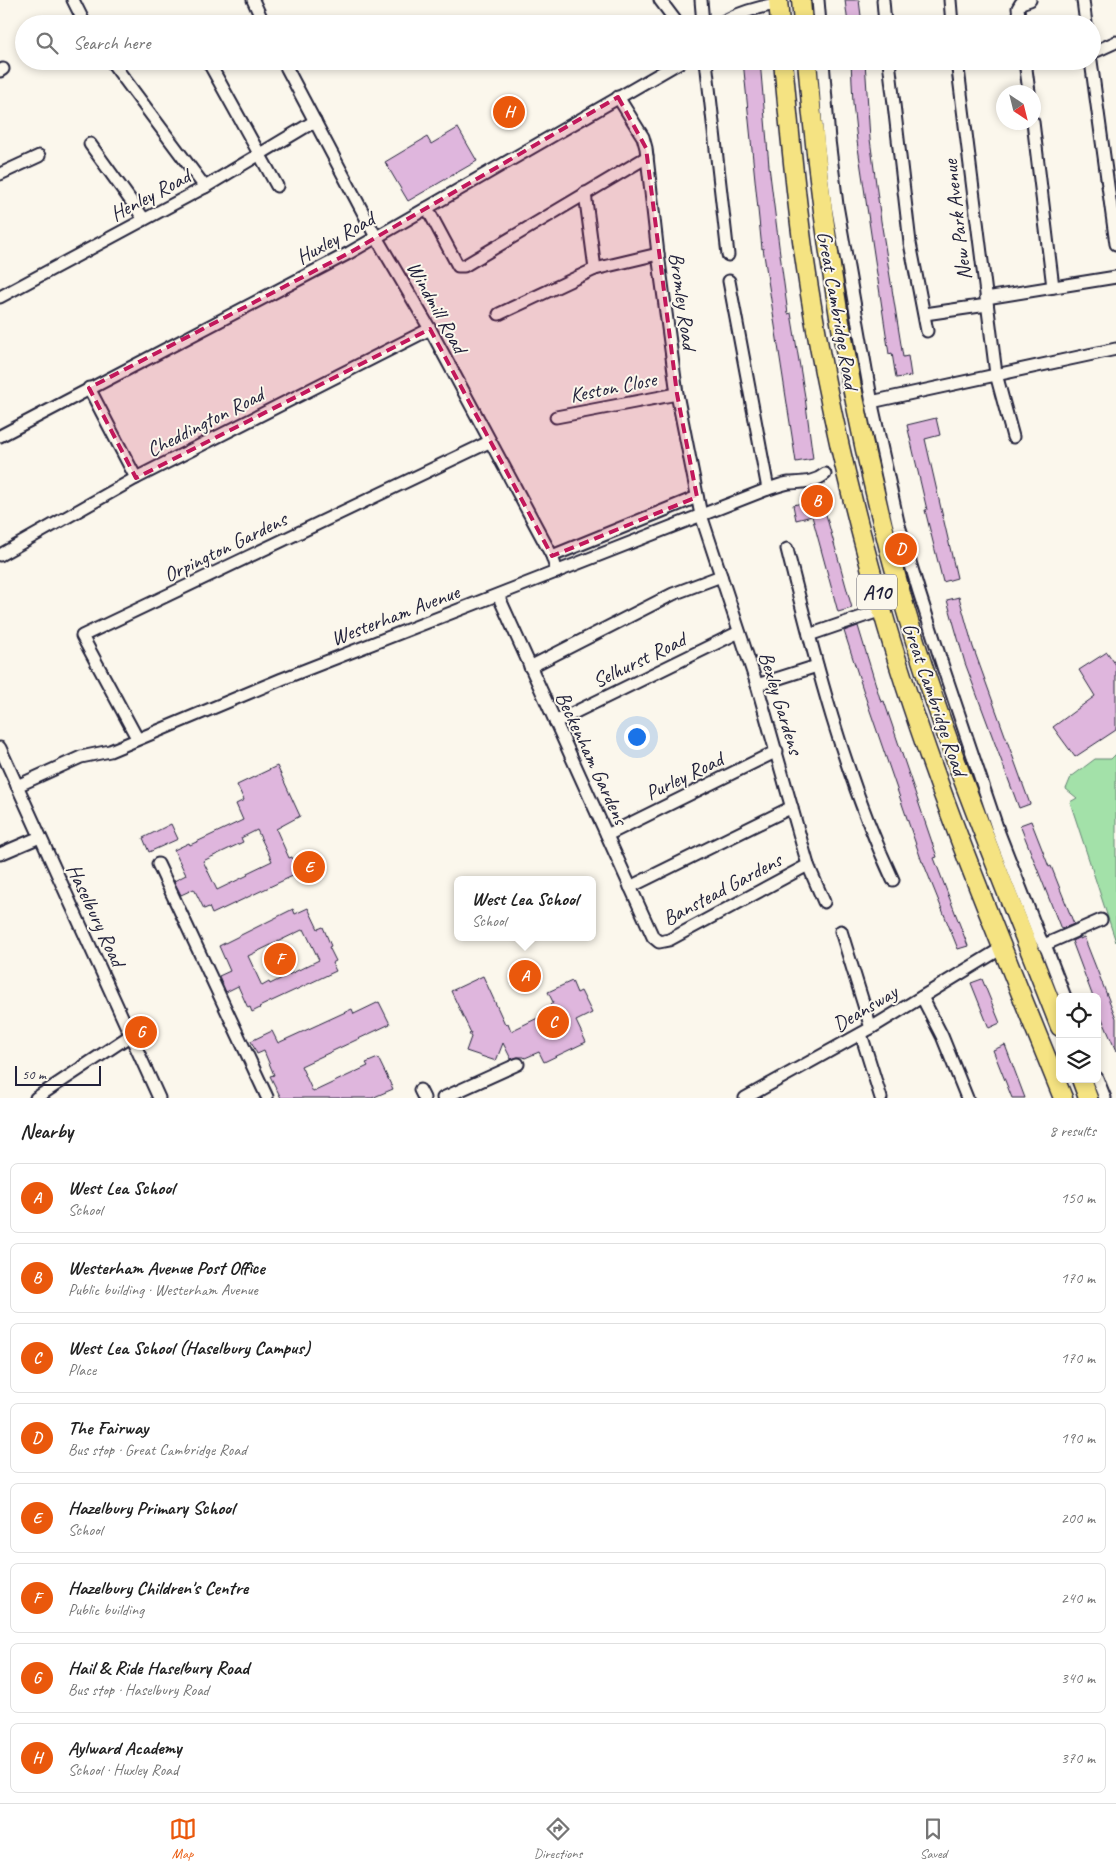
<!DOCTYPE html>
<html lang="en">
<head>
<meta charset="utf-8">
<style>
	body { margin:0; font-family:Caveat,sans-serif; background:#f6f6f6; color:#222 }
	.controls { position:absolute; right:15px; bottom:15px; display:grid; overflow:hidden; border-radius:8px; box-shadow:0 2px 8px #0003 }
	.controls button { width:45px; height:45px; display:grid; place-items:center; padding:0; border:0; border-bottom:1px solid #e0e0e0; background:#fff; color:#222; font:25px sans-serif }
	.compass { position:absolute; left:996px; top:85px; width:45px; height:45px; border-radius:50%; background:#fff; box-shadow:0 2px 8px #0003; rotate:145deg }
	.scale { position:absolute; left:15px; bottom:12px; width:86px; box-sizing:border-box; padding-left:5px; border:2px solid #22223b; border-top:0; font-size:14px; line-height:18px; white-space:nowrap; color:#22223b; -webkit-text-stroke:4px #fbf7ec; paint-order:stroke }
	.you { position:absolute; left:636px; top:736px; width:18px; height:18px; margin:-12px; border:4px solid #fff; border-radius:50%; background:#1a73e8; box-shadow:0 0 0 8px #1a73e833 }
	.badge { display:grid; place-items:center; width:32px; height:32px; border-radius:50%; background:#ea580c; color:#fff; font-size:16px; font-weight:700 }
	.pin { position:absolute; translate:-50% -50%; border:2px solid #fff; box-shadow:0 1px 5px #0006 }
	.popup { position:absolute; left:454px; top:876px; width:142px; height:65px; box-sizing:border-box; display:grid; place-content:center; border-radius:8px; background:#fff; filter:drop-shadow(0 1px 4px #0005); font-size:16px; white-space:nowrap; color:#767676 }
	.popup b { font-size:19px; color:#222 }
	.popup::after { content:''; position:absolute; left:50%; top:100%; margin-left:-10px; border:10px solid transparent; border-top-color:#fff }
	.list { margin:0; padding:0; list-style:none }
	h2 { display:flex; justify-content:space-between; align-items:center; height:65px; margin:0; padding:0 20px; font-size:21px }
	h2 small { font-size:16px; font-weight:400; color:#767676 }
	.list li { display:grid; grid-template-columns:32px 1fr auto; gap:15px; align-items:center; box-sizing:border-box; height:70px; margin:0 10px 10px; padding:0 10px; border:1px solid #e0e0e0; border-radius:8px }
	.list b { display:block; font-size:19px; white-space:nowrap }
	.list p { margin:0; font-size:16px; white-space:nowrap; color:#767676 }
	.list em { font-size:16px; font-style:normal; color:#767676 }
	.icon { flex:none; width:28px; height:28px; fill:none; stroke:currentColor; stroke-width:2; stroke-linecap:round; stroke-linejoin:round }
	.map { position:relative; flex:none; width:1116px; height:1098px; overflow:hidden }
	.search { position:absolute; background:#fff; box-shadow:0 2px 8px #0003; left:15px; right:15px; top:15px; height:55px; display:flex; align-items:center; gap:12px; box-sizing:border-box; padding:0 18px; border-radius:28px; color:#767676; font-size:19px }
	.sheet { height:705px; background:#fff }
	nav { display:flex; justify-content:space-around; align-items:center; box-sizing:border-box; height:70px; border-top:1px solid #e0e0e0; background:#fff; font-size:14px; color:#767676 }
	nav a { display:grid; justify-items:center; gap:2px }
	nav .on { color:#ea580c }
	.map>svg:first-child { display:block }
</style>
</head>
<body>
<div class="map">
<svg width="1116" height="1098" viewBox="0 0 1116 1098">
	<rect width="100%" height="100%" fill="#fbf7ec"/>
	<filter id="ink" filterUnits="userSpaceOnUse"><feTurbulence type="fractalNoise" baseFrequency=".02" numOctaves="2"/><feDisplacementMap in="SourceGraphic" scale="10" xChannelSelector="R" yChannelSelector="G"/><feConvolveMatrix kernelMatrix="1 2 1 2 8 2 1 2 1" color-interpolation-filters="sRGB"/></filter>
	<g filter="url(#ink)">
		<path fill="#a3e1a9" stroke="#628272" d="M 1116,754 L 1116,942 L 1070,802 L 1077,798 L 1066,789 L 1071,777 L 1095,759 L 1111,759 Z"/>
		<g fill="#dfb6dd" stroke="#22223b" fill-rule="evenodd">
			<path d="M 845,0 L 859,0 L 862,24 L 848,24 Z"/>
			<path d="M 743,61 L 760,61 L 769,166 L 780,254 L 788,314 L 791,313 L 805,397 L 813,459 L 796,462 L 763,248 L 762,249 Z"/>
			<path d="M 851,61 L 865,61 L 870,139 L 881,221 L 903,357 L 908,356 L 911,376 L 896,378 L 892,353 L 889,354 L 857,141 L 853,103 Z"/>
			<path d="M 458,128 L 477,161 L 408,201 L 385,162 L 427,137 L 431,144 Z"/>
			<path d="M 936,418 L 940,435 L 925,439 L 957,578 L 943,582 L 925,510 L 927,510 L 907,425 Z"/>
			<path d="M 820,493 L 852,608 L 838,612 L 812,516 L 796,520 L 793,505 L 812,501 L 811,496 Z"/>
			<path d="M 959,597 L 973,647 L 1030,804 L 1019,808 L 965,663 L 947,600 Z"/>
			<path d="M 858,626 L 881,702 L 884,701 L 937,857 L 934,858 L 968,946 L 958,949 L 923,862 L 922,862 L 867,702 L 844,631 Z"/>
			<path d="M 1107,652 L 1116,665 L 1116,730 L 1075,757 L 1053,727 L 1095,696 L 1079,670 Z"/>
			<path d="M 277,766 L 300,816 L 276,829 L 289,858 L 292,857 L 299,873 L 212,914 L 209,907 L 204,909 L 194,889 L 181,895 L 174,881 L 186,875 L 174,850 L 189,843 L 190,845 L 243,820 L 236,804 L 244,800 L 237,785 ZM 257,830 L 272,861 L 247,873 L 248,875 L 217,890 L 203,861 L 243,842 L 241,838 Z"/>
			<path d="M 1031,821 L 1049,867 L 1051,866 L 1074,924 L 1061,929 L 1020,825 Z"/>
			<path d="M 171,824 L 178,839 L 149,852 L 143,838 Z"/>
			<path d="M 308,908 L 318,929 L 323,927 L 331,946 L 329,947 L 336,961 L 332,963 L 336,971 L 259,1007 L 260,1008 L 252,1012 L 250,1007 L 248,1008 L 238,986 L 226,992 L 219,976 L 230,971 L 219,946 L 293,909 L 295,914 ZM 304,929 L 319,960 L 270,984 L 269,982 L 262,986 L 248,956 Z"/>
			<path d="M 1080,937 L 1080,939 L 1084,937 L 1116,1018 L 1116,1051 L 1097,1007 L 1097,997 L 1093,997 L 1072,941 Z"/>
			<path d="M 483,976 L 505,1024 L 508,1023 L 511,1031 L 554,1010 L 550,1004 L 553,1002 L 548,992 L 572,981 L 577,993 L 581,991 L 592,1013 L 576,1021 L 586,1042 L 544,1062 L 539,1052 L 525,1058 L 524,1057 L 518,1057 L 511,1059 L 503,1043 L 496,1061 L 466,1051 L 471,1037 L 469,1034 L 471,1033 L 451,991 Z"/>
			<path d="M 982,979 L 1000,1023 L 989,1028 L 971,983 Z"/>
			<path d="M 379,1002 L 390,1024 L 301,1066 L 313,1092 L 368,1066 L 366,1063 L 378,1058 L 393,1089 L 372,1098 L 281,1098 L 270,1076 L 274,1075 L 264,1051 L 257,1054 L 251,1041 L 272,1031 L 278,1043 L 352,1009 L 354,1014 Z"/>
			<path d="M 1005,1045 L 1025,1098 L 1012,1098 L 993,1050 Z"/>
		</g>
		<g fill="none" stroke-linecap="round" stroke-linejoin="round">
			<defs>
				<g id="minor">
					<path d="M 73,0 L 85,24"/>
					<path d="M 253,0 L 264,24"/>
					<path d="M 660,0 L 678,24"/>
					<path d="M 701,0 L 703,24"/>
					<path d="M 818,0 L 820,24"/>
					<path d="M 883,0 L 885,24"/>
					<path d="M 950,0 L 952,24"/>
					<path d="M 1083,0 L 1086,24"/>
					<path d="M 719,24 C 736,14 759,6 779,4"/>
					<path d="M 1020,24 L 1018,8 L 1021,3 L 1030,0"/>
					<path d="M 1092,53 L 1116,42"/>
					<path d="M 111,61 L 205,187"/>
					<path d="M 283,61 L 376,237 L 430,329 L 552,556 L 557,572"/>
					<path d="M 706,61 L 728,255"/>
					<path d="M 823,61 L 829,140 L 837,205 L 873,409 L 898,522 L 919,592 L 944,670 L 999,833 L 1040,938 L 1047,950 L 1065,997"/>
					<path d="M 889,61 L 910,243 L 927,331"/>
					<path d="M 957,61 L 996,374 L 1013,437"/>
					<path d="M 1025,61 L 1029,92"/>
					<path d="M 1091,61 L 1116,244"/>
					<path d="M 209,63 L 277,186"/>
					<path d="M 0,71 L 3,69"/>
					<path d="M 618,97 L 643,137 L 646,148 L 658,254 L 677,394 L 701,515 L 757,685 L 808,865 L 824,902"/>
					<path d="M 1033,122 L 1053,287"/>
					<path d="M 90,144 L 144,219"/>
					<path d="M 0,174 L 39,156"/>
					<path d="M 585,193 L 595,269"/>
					<path d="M 427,208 L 458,266 L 464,266 L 647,157"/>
					<path d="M 729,281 L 768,489"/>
					<path d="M 0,297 L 205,187 L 315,121"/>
					<path d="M 986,298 L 1116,277"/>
					<path d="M 499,314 L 595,269 L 658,254"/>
					<path d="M 925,314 L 987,305"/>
					<path d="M 89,388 L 136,478"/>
					<path d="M 871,402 L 1116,349"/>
					<path d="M 556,417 L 677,394"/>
					<path d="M 0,436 L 349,253 L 682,61"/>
					<path d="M 787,549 C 815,661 844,775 893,880"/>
					<path d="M 0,555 L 136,478 L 430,329"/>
					<path d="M 552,556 L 697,497"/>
					<path d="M 498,595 L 653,937 L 659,942 L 669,940 L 808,865"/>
					<path d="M 809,635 L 882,610"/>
					<path d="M 530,667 L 673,594 L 721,576"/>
					<path d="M 757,685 L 817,666"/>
					<path d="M 555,722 L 739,632"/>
					<path d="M 137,738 L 82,636 L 489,442"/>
					<path d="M 0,748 L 159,1098"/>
					<path d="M 17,786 L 81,757 L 110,751 L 282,679 L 768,489 C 775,487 782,484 789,483 C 803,482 814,483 825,474"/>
					<path d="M 607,835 L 777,751"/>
					<path d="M 0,854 L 40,837"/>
					<path d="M 158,864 L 267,1097"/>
					<path d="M 630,887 L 792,807"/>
					<path d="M 841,931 L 871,1028"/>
					<path d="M 1044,945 L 1101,920"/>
					<path d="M 922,997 L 942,1036 L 967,1098"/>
					<path d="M 861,1034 L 881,1098"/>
					<path d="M 1097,1078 L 1105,1098"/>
					<path d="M 420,1090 L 424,1098"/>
					<path d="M 36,1098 L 131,1035"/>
					<path d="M 443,1098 L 518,1064"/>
					<path d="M 745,1098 L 871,1028 L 1002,948"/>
				</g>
				<g id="highway">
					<path d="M 778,0 L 780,24"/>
					<path d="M 801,0 L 803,24"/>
					<path d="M 783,61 C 789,126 795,191 804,255 C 821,375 849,494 882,610 C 930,777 998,937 1063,1098"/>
					<path d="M 807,61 C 822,244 853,424 903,601 C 945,747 1005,886 1060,1027"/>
					<path d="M 1081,1079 L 1088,1098"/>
				</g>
			</defs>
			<use href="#minor" stroke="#22223b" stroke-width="15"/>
			<use href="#highway" stroke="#22223b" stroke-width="21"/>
			<use href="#minor" stroke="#fbf7ec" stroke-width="11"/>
			<use href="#highway" stroke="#f5e382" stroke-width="18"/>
		</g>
	</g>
	<path fill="#c2185b" fill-opacity="0.2" stroke="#c2185b" stroke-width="4" stroke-dasharray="10 6" stroke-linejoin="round" d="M 618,97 L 646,148 L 677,394 L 697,497 L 552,556 L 430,329 L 136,478 L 89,388 L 349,253 Z"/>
	<g text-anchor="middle" stroke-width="4" stroke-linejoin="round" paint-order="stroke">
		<rect fill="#fbf7ec" stroke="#636270" stroke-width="1" x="857" y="574.5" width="40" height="35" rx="4"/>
		<g font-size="20" font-weight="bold" fill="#22223b">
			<text x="877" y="599">A10</text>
		</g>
		<g font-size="21" fill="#22223b" stroke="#fbf7ec">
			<text transform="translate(150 195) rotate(-28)" y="7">Henley Road</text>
			<text transform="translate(957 220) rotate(-97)" y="7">New Park Avenue</text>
			<text transform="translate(335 238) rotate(-29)" y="7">Huxley Road</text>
			<text transform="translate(683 301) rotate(82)" y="7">Bromley Road</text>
			<text transform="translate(437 307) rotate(61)" y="7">Windmill Road</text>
			<text transform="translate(838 310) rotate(80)" y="7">Great Cambridge Road</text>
			<text transform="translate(613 387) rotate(-11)" y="7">Keston Close</text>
			<text transform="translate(205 422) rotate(-27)" y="7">Cheddington Road</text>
			<text transform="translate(225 547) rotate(-26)" y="7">Orpington Gardens</text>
			<text transform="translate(395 615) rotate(-21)" y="7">Westerham Avenue</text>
			<text transform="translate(639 660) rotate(-26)" y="7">Selhurst Road</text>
			<text transform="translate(935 699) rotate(71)" y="7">Great Cambridge Road</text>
			<text transform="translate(781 703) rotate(73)" y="7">Bexley Gardens</text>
			<text transform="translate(592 758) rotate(65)" y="7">Beckenham Gardens</text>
			<text transform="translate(684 776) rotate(-26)" y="7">Purley Road</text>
			<text transform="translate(722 889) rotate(-28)" y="7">Banstead Gardens</text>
			<text transform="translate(96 915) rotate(65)" y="7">Haselbury Road</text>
			<text transform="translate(865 1008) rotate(-31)" y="7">Deansway</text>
		</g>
	</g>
</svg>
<div class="controls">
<button><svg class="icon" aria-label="locate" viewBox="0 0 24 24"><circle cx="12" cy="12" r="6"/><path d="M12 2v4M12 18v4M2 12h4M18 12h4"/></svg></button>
<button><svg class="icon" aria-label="layers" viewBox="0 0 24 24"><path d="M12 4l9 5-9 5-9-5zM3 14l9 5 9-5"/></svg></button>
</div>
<svg class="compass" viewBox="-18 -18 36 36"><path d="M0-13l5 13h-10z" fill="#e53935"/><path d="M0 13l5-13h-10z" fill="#767676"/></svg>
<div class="scale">50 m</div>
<div class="you"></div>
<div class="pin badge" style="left:525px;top:976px">A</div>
<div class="popup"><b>West Lea School</b>School</div>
<div class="pin badge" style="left:817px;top:501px">B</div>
<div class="pin badge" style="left:553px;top:1022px">C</div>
<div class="pin badge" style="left:901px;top:549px">D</div>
<div class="pin badge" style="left:309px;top:867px">E</div>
<div class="pin badge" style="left:280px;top:959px">F</div>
<div class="pin badge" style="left:141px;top:1032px">G</div>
<div class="pin badge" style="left:509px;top:112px">H</div>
<div class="search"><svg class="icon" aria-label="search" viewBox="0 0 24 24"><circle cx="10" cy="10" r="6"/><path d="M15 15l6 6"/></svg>Search here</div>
</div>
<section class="sheet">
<h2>Nearby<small>8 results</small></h2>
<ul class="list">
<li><span class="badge">A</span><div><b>West Lea School</b><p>School</p></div><em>150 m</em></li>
<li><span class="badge">B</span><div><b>Westerham Avenue Post Office</b><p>Public building · Westerham Avenue</p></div><em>170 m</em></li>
<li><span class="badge">C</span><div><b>West Lea School (Haselbury Campus)</b><p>Place</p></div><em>170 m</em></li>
<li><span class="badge">D</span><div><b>The Fairway</b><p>Bus stop · Great Cambridge Road</p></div><em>190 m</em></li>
<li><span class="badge">E</span><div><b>Hazelbury Primary School</b><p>School</p></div><em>200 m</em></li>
<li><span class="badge">F</span><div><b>Hazelbury Children's Centre</b><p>Public building</p></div><em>240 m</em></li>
<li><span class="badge">G</span><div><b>Hail &amp; Ride Haselbury Road</b><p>Bus stop · Haselbury Road</p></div><em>340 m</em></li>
<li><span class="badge">H</span><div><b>Aylward Academy</b><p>School · Huxley Road</p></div><em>370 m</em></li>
</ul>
</section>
<nav>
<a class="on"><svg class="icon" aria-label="map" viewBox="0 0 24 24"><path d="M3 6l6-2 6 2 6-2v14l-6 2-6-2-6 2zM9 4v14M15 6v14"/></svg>Map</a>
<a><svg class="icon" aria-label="directions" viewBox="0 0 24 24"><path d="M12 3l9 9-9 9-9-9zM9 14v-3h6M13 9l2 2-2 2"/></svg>Directions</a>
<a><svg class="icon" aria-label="saved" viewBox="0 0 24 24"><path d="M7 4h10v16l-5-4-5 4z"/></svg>Saved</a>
</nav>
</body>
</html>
